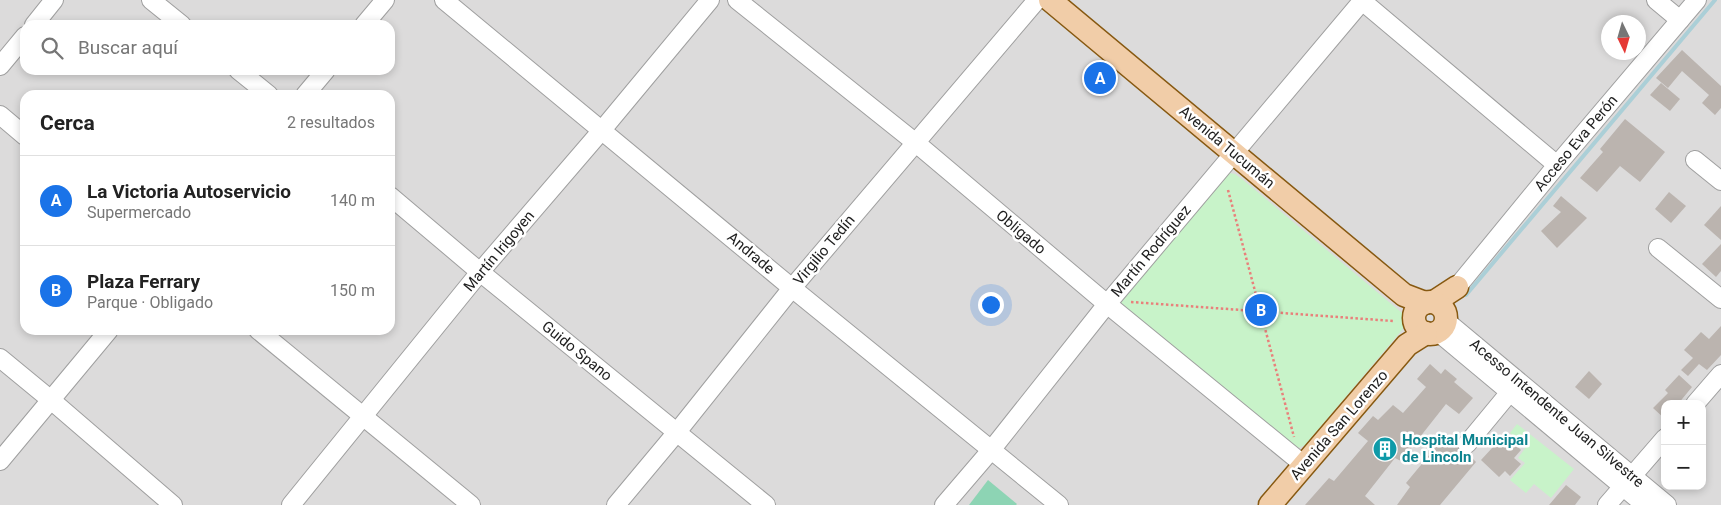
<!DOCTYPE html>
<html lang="es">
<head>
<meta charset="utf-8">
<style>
	body { margin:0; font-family:Roboto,sans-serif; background:#f6f6f6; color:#222 }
	.controls { position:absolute; right:15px; bottom:15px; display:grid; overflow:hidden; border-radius:10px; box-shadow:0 2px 8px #0003 }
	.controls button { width:45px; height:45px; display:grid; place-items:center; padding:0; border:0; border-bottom:1px solid #e0e0e0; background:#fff; color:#222; font:25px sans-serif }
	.compass { position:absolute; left:1601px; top:15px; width:45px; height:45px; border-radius:50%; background:#fff; box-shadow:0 2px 8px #0003; rotate:175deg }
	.you { position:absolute; left:990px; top:304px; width:18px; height:18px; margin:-12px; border:4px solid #fff; border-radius:50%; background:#1a73e8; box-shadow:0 0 0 8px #1a73e833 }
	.badge { display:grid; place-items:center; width:32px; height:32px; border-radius:50%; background:#1a73e8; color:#fff; font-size:16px; font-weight:700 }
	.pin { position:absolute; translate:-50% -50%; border:2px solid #fff; box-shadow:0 1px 5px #0006 }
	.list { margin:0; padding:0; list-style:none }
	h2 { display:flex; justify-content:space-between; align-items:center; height:65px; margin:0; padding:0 20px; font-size:21px }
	h2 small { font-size:16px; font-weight:400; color:#767676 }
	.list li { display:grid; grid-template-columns:32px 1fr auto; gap:15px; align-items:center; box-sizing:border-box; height:90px; padding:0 20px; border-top:1px solid #e0e0e0 }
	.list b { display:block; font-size:19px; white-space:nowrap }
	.list p { margin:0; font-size:16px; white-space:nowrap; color:#767676 }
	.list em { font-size:16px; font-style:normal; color:#767676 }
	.icon { flex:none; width:28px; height:28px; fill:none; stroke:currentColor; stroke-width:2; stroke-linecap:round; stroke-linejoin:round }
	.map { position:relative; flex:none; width:1721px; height:505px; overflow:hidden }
	.search { position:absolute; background:#fff; box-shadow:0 2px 8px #0003; left:20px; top:20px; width:375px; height:55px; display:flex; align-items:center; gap:12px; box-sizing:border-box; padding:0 18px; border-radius:15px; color:#767676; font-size:19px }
	.panel { position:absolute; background:#fff; box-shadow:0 2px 8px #0003; left:20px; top:90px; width:375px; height:245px; border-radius:15px }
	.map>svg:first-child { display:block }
</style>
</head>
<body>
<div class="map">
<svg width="1721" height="505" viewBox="0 0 1721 505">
	<rect width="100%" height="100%" fill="#eeebe6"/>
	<path fill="#dcdbdb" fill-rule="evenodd" d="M 0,0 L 1721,0 L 1721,505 L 0,505 ZM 1608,22 L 1638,22 L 1638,52 L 1608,52 ZM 25,25 L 390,25 L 390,70 L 25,70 ZM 25,95 L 390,95 L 390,330 L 25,330 ZM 1665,404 L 1702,404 L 1702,486 L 1665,486 Z"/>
	<g fill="#c8f3c9">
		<path d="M 1229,173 L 1235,174 L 1242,179 L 1401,312 C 1407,319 1407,323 1402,330 L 1305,445 L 1296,449 L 1119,303 L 1120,298 Z"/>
		<path d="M 1517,424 L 1574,469 L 1551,498 L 1534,484 L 1526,493 L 1510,480 L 1525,463 L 1518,458 L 1526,447 L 1510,433 Z"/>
	</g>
	<path fill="#8dd4b4" d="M 988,480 L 1017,504 L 1016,505 L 969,505 Z"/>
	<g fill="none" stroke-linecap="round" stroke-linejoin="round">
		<path stroke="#abcfd7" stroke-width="4" d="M 1466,295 L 1715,0"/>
	</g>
	<g fill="#bbb4af">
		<path d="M 1682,50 L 1721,86 L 1721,108 L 1715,115 L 1702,103 L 1709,95 L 1682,71 L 1668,88 L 1656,78 Z"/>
		<path d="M 1661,83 L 1680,99 L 1670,111 L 1650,95 Z"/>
		<path d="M 1625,119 L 1665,152 L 1640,182 L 1620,166 L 1597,192 L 1580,178 L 1603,152 L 1600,149 Z"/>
		<path d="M 1669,192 L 1686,206 L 1671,223 L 1655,209 Z"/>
		<path d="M 1561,196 L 1587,218 L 1557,248 L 1541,231 L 1561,212 L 1553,206 Z"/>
		<path d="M 1721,206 L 1721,240 L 1704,225 Z"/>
		<path d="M 1721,244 L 1721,271 L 1716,277 L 1702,264 Z"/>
		<path d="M 1721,326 L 1721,355 L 1707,370 L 1699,364 L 1688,376 L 1681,370 L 1693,358 L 1684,350 L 1701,332 L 1709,339 Z"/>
		<path d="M 1430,364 L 1441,374 L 1445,369 L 1457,379 L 1454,382 L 1473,398 L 1459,414 L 1446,404 L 1401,461 L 1395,458 L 1365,496 L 1375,505 L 1305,505 L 1329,478 L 1334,481 L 1368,441 L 1358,433 L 1373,416 L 1378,420 L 1393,405 L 1403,413 L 1426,387 L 1417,379 Z"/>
		<path d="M 1589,371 L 1602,384 L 1589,399 L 1575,387 Z"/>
		<path d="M 1679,375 L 1692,387 L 1678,404 L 1665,404 L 1665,419 L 1653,408 L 1668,393 L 1665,390 Z"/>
		<path d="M 1505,434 L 1521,450 L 1514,458 L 1521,464 L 1510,476 L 1505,471 L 1499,477 L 1481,460 Z"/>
		<path d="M 1445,436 L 1457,446 L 1461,452 L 1468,454 L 1476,462 L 1440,505 L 1397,505 L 1410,487 L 1406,483 Z"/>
		<path d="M 1566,485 L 1581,497 L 1575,505 L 1549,505 Z"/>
	</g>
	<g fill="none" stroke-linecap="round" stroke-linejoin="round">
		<defs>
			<g id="minor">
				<path d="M 151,0 L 182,25"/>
				<path d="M 444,0 L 792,288 L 1059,505"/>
				<path d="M 737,0 L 916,143 L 1107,304 L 1304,465"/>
				<path d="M 1361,0 L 1557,165"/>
				<path d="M 1656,0 L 1680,20"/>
				<path d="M 34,25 L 54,0"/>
				<path d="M 364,25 L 385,0"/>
				<path d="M 0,66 L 25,36"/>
				<path d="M 238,70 L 269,95"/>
				<path d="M 305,95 L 326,70"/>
				<path d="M 0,115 L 25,136"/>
				<path d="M 1695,160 L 1721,181"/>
				<path d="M 390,196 L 480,272 L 766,505"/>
				<path d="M 1658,248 L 1721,299"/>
				<path d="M 1457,287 L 1557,165 L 1697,0"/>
				<path d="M 1446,321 L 1667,505"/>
				<path d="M 258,330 L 471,505"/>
				<path d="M 1438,332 L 1645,505"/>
				<path d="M 0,358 L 51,400 L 173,505"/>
				<path d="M 1695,404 L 1721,374"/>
				<path d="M 1467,444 L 1510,392"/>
				<path d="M 0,461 L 109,330"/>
				<path d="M 291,505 L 480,272 L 602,130 L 710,0"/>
				<path d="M 616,505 L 677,432 L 792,288 L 1037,0"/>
				<path d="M 944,505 L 992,449 L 1107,304 L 1363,0"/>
				<path d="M 1607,505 L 1665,438"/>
			</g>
			<g id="major">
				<path d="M 1050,0 L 1404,295 L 1425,303"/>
				<path d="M 1434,302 L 1457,287"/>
				<circle cx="1430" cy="318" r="16"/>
				<path d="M 1270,505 L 1407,345 L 1426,333"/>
			</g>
		</defs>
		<use href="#minor" stroke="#9f9f9f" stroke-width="20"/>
		<use href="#major" stroke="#875911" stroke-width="25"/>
		<g stroke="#e9807b" stroke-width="2.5" stroke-dasharray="2.5 2.5" stroke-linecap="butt">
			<path d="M 1228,190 L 1294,437"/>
			<path d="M 1131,302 L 1393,321"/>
		</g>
		<use href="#minor" stroke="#fff" stroke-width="18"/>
		<use href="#major" stroke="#f1cda8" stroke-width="22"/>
	</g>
	<defs>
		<symbol id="building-disc" viewBox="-11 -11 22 22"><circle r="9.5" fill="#0f9aa8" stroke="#fff"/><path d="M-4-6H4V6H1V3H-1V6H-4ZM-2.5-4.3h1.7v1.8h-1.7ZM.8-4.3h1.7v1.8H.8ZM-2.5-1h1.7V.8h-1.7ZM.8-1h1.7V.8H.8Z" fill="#fff"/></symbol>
	</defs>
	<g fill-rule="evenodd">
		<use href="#building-disc" x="1371" y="435" width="28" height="28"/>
	</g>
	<g text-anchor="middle" stroke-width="5" stroke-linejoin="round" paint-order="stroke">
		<g font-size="15" fill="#1e1e1e" stroke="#fff">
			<text transform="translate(1576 143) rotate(-50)" y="5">Acceso Eva Perón</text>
			<text transform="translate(1227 147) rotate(40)" y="5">Avenida Tucumán</text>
			<text transform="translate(1021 232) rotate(40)" y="5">Obligado</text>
			<text transform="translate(824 250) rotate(-50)" y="5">Virgilio Tedín</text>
			<text transform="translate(499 251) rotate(-50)" y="5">Martín Irigoyen</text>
			<text transform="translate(1151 251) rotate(-50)" y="5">Martín Rodríguez</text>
			<text transform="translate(751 253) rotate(40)" y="5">Andrade</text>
			<text transform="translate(577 351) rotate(39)" y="5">Guido Spano</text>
			<text transform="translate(1557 413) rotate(40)" y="5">Acesso Intendente Juan Silvestre</text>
			<text transform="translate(1339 425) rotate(-49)" y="5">Avenida San Lorenzo</text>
		</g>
		<g font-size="15" font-weight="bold" fill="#0d838f" stroke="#fff" text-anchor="start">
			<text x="1402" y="445">Hospital Municipal<tspan x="1402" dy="17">de Lincoln</tspan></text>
		</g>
	</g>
</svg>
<div class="controls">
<button>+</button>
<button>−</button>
</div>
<svg class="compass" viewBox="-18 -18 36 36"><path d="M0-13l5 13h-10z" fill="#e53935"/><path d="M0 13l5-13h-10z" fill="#767676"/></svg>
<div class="you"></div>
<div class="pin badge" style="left:1100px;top:78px">A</div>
<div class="pin badge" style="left:1261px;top:310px">B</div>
<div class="search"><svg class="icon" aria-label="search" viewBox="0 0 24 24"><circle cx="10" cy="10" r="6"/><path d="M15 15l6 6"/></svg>Buscar aquí</div>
<section class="panel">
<h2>Cerca<small>2 resultados</small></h2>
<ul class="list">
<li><span class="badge">A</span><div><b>La Victoria Autoservicio</b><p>Supermercado</p></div><em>140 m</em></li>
<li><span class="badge">B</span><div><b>Plaza Ferrary</b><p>Parque · Obligado</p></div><em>150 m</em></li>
</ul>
</section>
</div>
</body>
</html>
